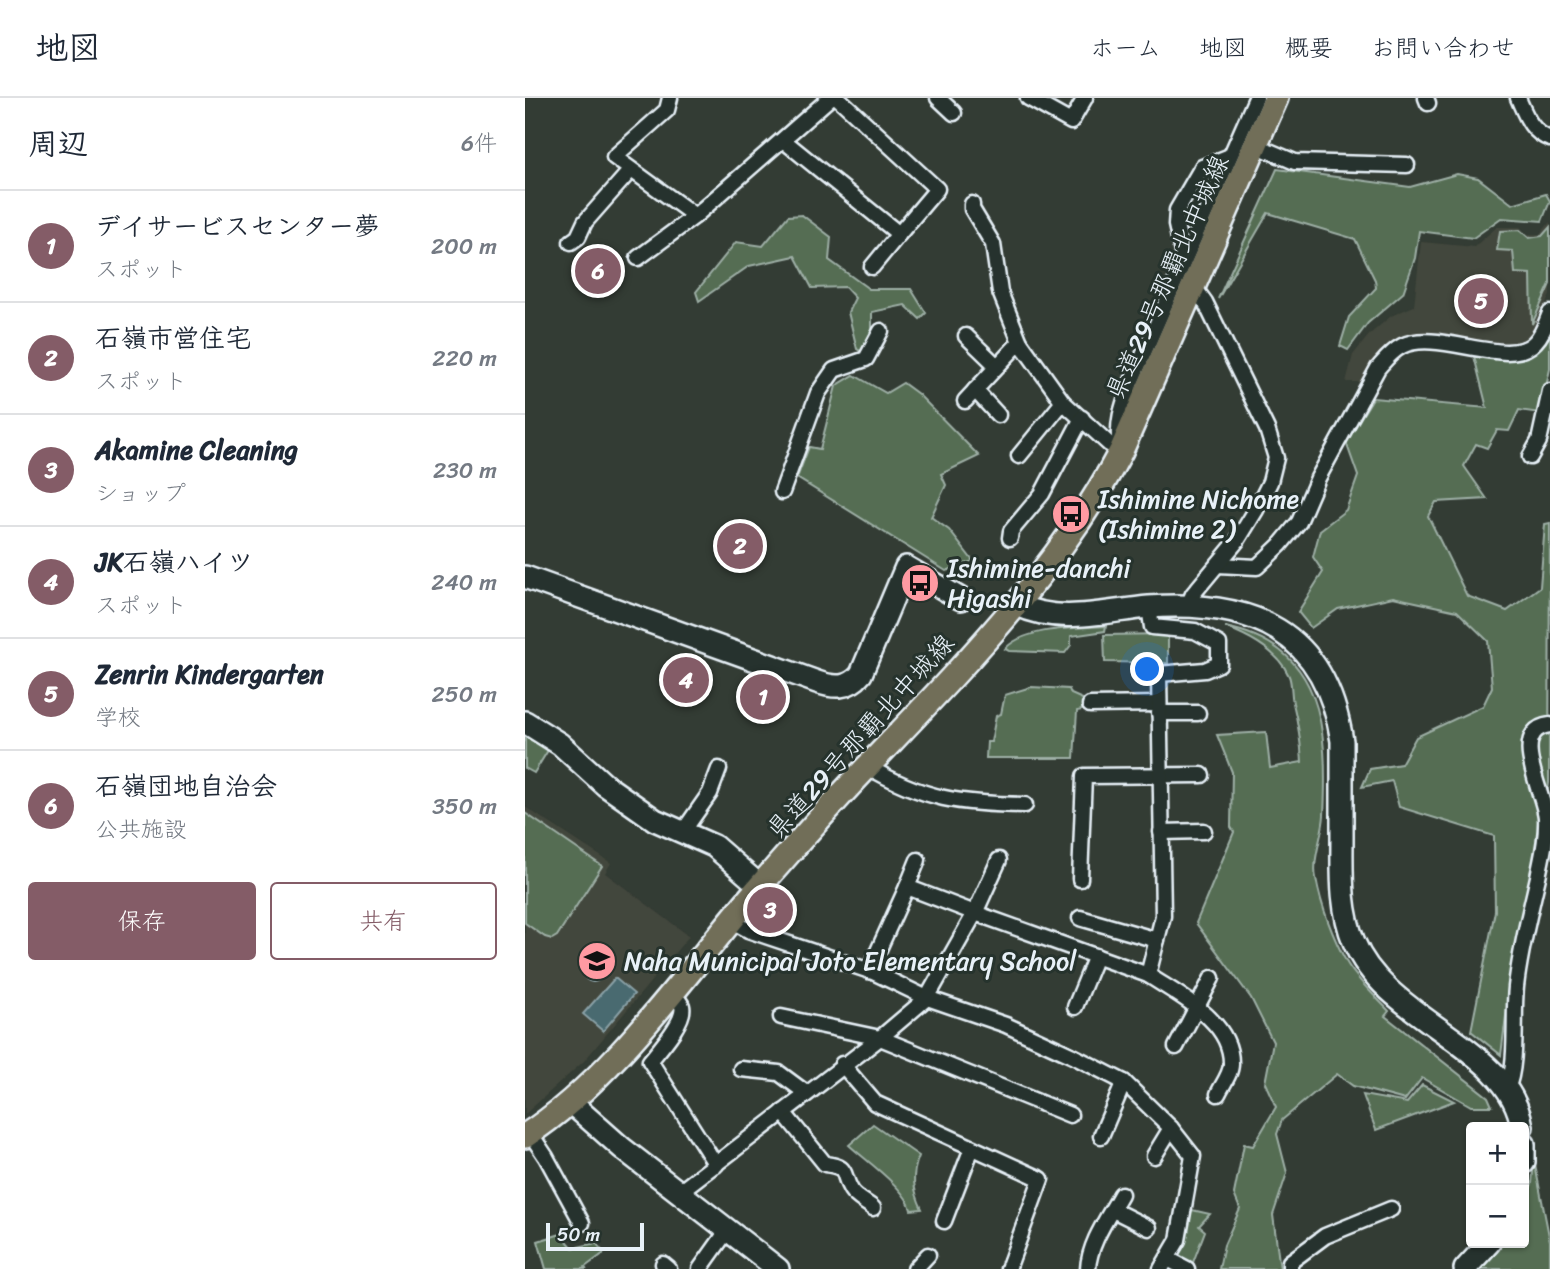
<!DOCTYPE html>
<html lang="ja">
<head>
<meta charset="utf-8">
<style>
	body { margin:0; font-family:Sriracha,"Klee One",sans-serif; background:#f6f6f7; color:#1f2937 }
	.controls { position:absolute; right:21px; bottom:21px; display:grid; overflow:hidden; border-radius:7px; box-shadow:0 2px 5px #0004 }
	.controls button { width:63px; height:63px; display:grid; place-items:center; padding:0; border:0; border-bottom:2px solid #e0e1e3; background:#fff; color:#1f2937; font:35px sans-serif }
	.scale { position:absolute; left:21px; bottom:18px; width:98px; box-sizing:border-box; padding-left:7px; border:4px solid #e8f1f8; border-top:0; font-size:19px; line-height:24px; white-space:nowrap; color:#e8f1f8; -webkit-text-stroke:5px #26332d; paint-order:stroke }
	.you { position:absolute; left:623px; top:572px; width:24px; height:24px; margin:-18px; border:5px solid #fff; border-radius:50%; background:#1a73e8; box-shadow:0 0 0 10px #1a73e833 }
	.badge { display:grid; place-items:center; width:46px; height:46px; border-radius:50%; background:#845c67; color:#fff; font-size:23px; font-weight:700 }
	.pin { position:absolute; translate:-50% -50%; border:4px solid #fff; box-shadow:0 2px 7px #0006 }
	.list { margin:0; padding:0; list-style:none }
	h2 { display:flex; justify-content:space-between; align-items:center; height:91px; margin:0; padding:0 28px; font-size:30px }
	h2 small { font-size:23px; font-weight:400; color:#747a83 }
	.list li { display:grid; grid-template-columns:46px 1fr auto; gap:21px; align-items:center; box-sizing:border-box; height:112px; padding:0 28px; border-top:2px solid #e0e1e3 }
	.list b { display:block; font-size:26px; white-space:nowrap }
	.list p { margin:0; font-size:23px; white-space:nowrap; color:#747a83 }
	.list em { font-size:23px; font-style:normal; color:#747a83 }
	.actions { display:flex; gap:14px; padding:21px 28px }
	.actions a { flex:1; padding:16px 0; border:2px solid #845c67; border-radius:7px; text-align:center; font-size:24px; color:#845c67 }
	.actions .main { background:#845c67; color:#fff }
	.map { position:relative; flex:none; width:1025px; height:1171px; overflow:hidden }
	header { display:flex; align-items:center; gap:42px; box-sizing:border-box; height:98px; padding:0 35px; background:#fff; border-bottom:2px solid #e0e1e3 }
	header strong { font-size:33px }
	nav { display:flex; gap:38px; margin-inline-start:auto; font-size:24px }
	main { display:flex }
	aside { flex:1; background:#fff }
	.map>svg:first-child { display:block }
</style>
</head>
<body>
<header>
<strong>地図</strong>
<nav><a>ホーム</a><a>地図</a><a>概要</a><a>お問い合わせ</a></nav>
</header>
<main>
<aside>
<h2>周辺<small>6件</small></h2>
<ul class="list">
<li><span class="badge">1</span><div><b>デイサービスセンター夢</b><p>スポット</p></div><em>200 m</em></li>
<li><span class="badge">2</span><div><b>石嶺市営住宅</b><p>スポット</p></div><em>220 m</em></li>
<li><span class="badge">3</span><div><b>Akamine Cleaning</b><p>ショップ</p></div><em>230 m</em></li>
<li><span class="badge">4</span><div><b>JK石嶺ハイツ</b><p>スポット</p></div><em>240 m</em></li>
<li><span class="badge">5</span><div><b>Zenrin Kindergarten</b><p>学校</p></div><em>250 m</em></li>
<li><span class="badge">6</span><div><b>石嶺団地自治会</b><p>公共施設</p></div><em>350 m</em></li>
</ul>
<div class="actions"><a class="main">保存</a><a>共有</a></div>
</aside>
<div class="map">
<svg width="1025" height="1171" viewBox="0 0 1025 1171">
	<rect width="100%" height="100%" fill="#333c34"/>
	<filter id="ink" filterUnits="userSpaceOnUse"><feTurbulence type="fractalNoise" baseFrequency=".0143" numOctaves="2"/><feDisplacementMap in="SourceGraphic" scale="14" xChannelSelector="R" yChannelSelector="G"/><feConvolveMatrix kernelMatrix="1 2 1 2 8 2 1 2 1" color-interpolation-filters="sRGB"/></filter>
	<g filter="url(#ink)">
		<g fill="#43473c">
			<path d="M 1025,124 L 1025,197 L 1003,241 L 966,249 L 895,237 L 841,284 L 821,284 L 828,257 L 844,237 L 866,218 L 889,208 L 896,144 L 949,149 L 972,129 L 995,129 L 1002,136 L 1015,136 Z"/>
			<path d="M 0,709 L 86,765 L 80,775 L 164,838 L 59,963 L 0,1016 Z"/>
		</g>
		<g fill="#546d53" stroke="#9eafa6" stroke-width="2">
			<path d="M 752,71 L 885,89 L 932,76 L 953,80 L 987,106 L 1021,96 L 1025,103 L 1017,123 L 976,120 L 948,140 L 894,133 L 890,160 L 878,195 L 843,225 L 823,252 L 815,248 L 824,219 L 851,190 L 850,182 L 830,141 L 743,115 L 693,201 Z"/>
			<path d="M 277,117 L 306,139 L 304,162 L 344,191 L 386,191 L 401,215 L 395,221 L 380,207 L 347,214 L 347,232 L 339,255 L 332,251 L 323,214 L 330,200 L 320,189 L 287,190 L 270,158 L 224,168 L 174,203 L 171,194 L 211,144 L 238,148 L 263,118 Z"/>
			<path d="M 1025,129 L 1025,186 L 1007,226 L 1006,176 L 990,175 L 988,153 L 972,152 L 975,133 L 995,132 L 1004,140 L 1017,138 Z"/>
			<path d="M 1025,230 L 1025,271 L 1015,315 L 994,312 L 984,333 L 972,332 L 962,350 L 951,346 L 939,368 L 962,401 L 911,404 L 903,418 L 942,498 L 982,513 L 1015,489 L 1020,426 L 1025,425 L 1024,685 L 1016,735 L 988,863 L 976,957 L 946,933 L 970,813 L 969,738 L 874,709 L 867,683 L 837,689 L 845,671 L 876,666 L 891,639 L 958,608 L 967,589 L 963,543 L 932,513 L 868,499 L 813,511 L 786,530 L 773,514 L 798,474 L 788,459 L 795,432 L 821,412 L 833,378 L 821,344 L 848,300 L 962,310 L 949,258 L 997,258 Z"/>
			<path d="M 329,277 L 361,295 L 378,285 L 393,296 L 454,358 L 416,376 L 421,387 L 406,419 L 424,432 L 448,463 L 421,473 L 272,380 L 284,349 L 295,351 L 311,288 Z"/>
			<path d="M 581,528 L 580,533 L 546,538 L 546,547 L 540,555 L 484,553 L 480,551 C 499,529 553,530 581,528 Z"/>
			<path d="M 700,529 C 799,548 803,632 799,717 C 798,737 787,761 791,780 C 796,808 808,840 822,865 C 832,882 850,898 864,913 L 860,918 L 963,999 L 967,1008 L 946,1008 L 897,980 L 880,1002 L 828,988 L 812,976 L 757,1022 L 752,1036 L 762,1075 L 748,1117 L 755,1171 L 694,1171 L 699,1147 L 715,1111 L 709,1096 L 719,1046 L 728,1048 L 751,1009 L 740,985 L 748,944 L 726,900 L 671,825 L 709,734 L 706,729 L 707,674 L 692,637 L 741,634 L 745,670 L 777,664 C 776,644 773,625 768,605 C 766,596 767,585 764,578 C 753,553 724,538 700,529 Z"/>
			<path d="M 643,536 L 643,565 L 580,564 L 579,537 Z"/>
			<path d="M 506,589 L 544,591 L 546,596 L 562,603 L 562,611 L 552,613 L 549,660 L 461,660 L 462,644 L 466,644 L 471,618 L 476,616 L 480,597 Z"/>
			<path d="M 0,634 L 25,649 L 9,675 L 0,670 Z"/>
			<path d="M 0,715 L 77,768 L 32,838 L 27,841 L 20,839 L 0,825 Z"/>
			<path d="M 897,987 L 929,1003 L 851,1032 L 838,997 L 882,1005 Z"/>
			<path d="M 348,1026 L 394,1058 C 386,1077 388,1092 397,1111 L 386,1112 C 382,1091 340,1062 324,1047 Z"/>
			<path d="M 1009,1062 L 1025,1143 L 1025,1171 L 948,1171 L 972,1145 L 999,1145 L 999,1106 L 1007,1086 Z"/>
			<path d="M 667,1112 L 685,1116 L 674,1128 L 680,1133 L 667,1167 L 653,1161 L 651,1156 Z"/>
			<path d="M 36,1136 L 48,1150 L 71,1145 L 79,1155 L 60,1169 L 61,1171 L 21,1171 L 13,1143 Z"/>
		</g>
		<g fill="#496a70" stroke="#89a0a6" stroke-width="2">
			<circle cx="68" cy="875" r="9"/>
			<path d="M 90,880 L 109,896 L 78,933 L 58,916 Z"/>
		</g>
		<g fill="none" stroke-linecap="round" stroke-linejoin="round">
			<defs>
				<g id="street">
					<path d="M 145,0 L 142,12 L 89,59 L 170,118"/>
					<path d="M 413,0 L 429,15"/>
					<path d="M 503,0 L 546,24 L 560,0"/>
					<path d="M 901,0 L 903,5"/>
					<path d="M 993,0 C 1001,18 1006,34 1025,41"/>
					<path d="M 258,42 L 374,136 L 412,91 L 313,0"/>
					<path d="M 730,47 L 770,64 L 882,67"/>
					<path d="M 447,106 L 447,111 L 468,146 L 475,194 L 495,244"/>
					<path d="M 46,144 L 53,139 L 60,124 L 105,73"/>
					<path d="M 113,160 L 170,118 L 305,0"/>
					<path d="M 659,163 L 651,127 L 652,112 L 677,69 L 705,58"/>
					<path d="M 347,169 L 374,136"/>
					<path d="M 441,238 L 472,268"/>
					<path d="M 450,292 L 473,317"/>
					<path d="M 440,303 L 495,244 L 538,304"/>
					<path d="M 595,348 C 591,324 598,307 606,285 L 731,0"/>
					<path d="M 494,358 L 538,304 L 584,346 L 596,353"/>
					<path d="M 1005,359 L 1014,343 L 1025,293"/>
					<path d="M 257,394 L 293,295 L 309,272 L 341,261 L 356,233"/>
					<path d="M 485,440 L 486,433 L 517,396 L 557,320"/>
					<path d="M 693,467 L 732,469 L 755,447 L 774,424 L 793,380 L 853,270 C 860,262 867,253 877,248 C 912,230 985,272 1010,244 C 1018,236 1021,225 1025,215"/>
					<path d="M 663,508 L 668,496 L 712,443 L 731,412 L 745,384 L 751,360 L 742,331 L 680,204 L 669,189"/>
					<path d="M 565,607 L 634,606"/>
					<path d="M 634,615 L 673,615"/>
					<path d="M 342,668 C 398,702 437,706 500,707"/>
					<path d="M 636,734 L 679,733"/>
					<path d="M 157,735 L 185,695 L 194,671"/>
					<path d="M 555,781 L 559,678 L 677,677"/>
					<path d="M 382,789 L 393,762"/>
					<path d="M 555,820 L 632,842"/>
					<path d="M 207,823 L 223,832 L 348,874 L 402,900 L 481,927 L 546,957 L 599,984 L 646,1030 L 668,1058 L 653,1142 L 636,1171"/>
					<path d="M 344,873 L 382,789 L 450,815 L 474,762"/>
					<path d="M 623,877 C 654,898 707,922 706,966 C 706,976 697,987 693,996"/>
					<path d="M 146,895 C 150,899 155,902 157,908 C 161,922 134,952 125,963 L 191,1067"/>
					<path d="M 550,909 L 571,858"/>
					<path d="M 256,919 L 355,940 L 545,1017"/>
					<path d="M 651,949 L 687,880"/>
					<path d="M 317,966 L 350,1005 L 516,1081 L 483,1171"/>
					<path d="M 216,971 L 254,975 L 281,995"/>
					<path d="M 982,991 C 993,967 988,917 991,889 C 995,852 1005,815 1013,779 C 1017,759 1022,740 1021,720 C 1020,697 982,632 1025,627"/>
					<path d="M 258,1014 L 300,1066 C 325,1069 316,1075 326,1092 C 330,1099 342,1105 348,1110"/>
					<path d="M 5,1035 L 21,1059 L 57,1125"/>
					<path d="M 576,1038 L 599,984"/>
					<path d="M 629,1058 L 646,1030"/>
					<path d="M 153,1095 L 355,940 L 402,900 L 450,815 L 623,877 L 638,818 L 634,576 L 680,572 L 694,566 L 694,546 L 670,533 L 627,529 L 624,509"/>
					<path d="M 588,1112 L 624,1130"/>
					<path d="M 419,1123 L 447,1050"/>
					<path d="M 643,1161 L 662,1171"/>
					<path d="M 138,1166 L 144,1171"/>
					<path d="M 175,1171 L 202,1133"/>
					<path d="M 390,1171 L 403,1157"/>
					<path d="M 563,1171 C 564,1145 584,1118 596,1096"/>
					<path d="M 765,1171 L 765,1164 L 800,1138 L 866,1111"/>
				</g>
				<g id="secondary">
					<path d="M 0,479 L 292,584 C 309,590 324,591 336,576 L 381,469 L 436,501"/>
					<path d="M 493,507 C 534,527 580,513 624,509 C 727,502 800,532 817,643 C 817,675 817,707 817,739 C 817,774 815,811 829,844 C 861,923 986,948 997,1029"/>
					<path d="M 0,624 L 35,646 L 80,687 L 130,722 L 189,748 L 235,788"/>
					<path d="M 45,1004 L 97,1050 L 253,1171"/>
					<path d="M 999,1046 L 999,1064"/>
					<path d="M 940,1171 L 964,1145"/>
				</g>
				<path id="primary" d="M 0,1038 C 90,980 165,869 235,788 C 271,747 307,705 345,666 C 438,568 533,473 596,353 L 751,0"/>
			</defs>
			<use href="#street" stroke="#e8f1f8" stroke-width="19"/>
			<use href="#secondary" stroke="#e8f1f8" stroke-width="26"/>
			<use href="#primary" stroke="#e8f1f8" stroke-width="28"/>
			<use href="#street" stroke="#26332d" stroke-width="14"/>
			<use href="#secondary" stroke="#26332d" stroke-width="21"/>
			<use href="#primary" stroke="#716e59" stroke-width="23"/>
		</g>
	</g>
	<defs>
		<symbol id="bus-disc" viewBox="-11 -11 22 22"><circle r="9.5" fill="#ff9aa2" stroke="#26332d"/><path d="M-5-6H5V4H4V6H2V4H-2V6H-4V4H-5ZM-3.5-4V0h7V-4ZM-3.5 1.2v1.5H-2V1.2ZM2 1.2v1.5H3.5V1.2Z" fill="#111"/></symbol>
		<symbol id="school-disc" viewBox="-11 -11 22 22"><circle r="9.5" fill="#ff9aa2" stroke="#26332d"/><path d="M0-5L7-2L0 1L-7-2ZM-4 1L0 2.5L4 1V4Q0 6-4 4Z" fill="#111"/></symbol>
	</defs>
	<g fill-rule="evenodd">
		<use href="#bus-disc" x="524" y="394" width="44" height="44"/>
		<use href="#bus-disc" x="373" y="463" width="44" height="44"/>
		<use href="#school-disc" x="50" y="841" width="44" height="44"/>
	</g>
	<g text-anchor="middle" stroke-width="6" stroke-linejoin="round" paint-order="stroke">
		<g font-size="26" fill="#e8f1f8" stroke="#26332d">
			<text transform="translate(642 179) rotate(-66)" y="9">県道29号那覇北中城線</text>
			<text transform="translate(335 638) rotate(-48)" y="9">県道29号那覇北中城線</text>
		</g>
		<g font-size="26" fill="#e8f1f8" stroke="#26332d" text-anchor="start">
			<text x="573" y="410">Ishimine Nichome<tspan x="573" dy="30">(Ishimine 2)</tspan></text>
			<text x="422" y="479">Ishimine-danchi<tspan x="422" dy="30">Higashi</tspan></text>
			<text x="99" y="872">Naha Municipal Joto Elementary School</text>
		</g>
	</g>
</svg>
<div class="controls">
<button>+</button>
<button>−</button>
</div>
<div class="scale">50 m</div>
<div class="you"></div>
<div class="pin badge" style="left:238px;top:599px">1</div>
<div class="pin badge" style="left:215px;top:448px">2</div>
<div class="pin badge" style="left:245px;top:812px">3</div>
<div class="pin badge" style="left:161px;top:582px">4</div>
<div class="pin badge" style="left:956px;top:203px">5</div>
<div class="pin badge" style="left:73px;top:173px">6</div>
</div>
</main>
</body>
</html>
